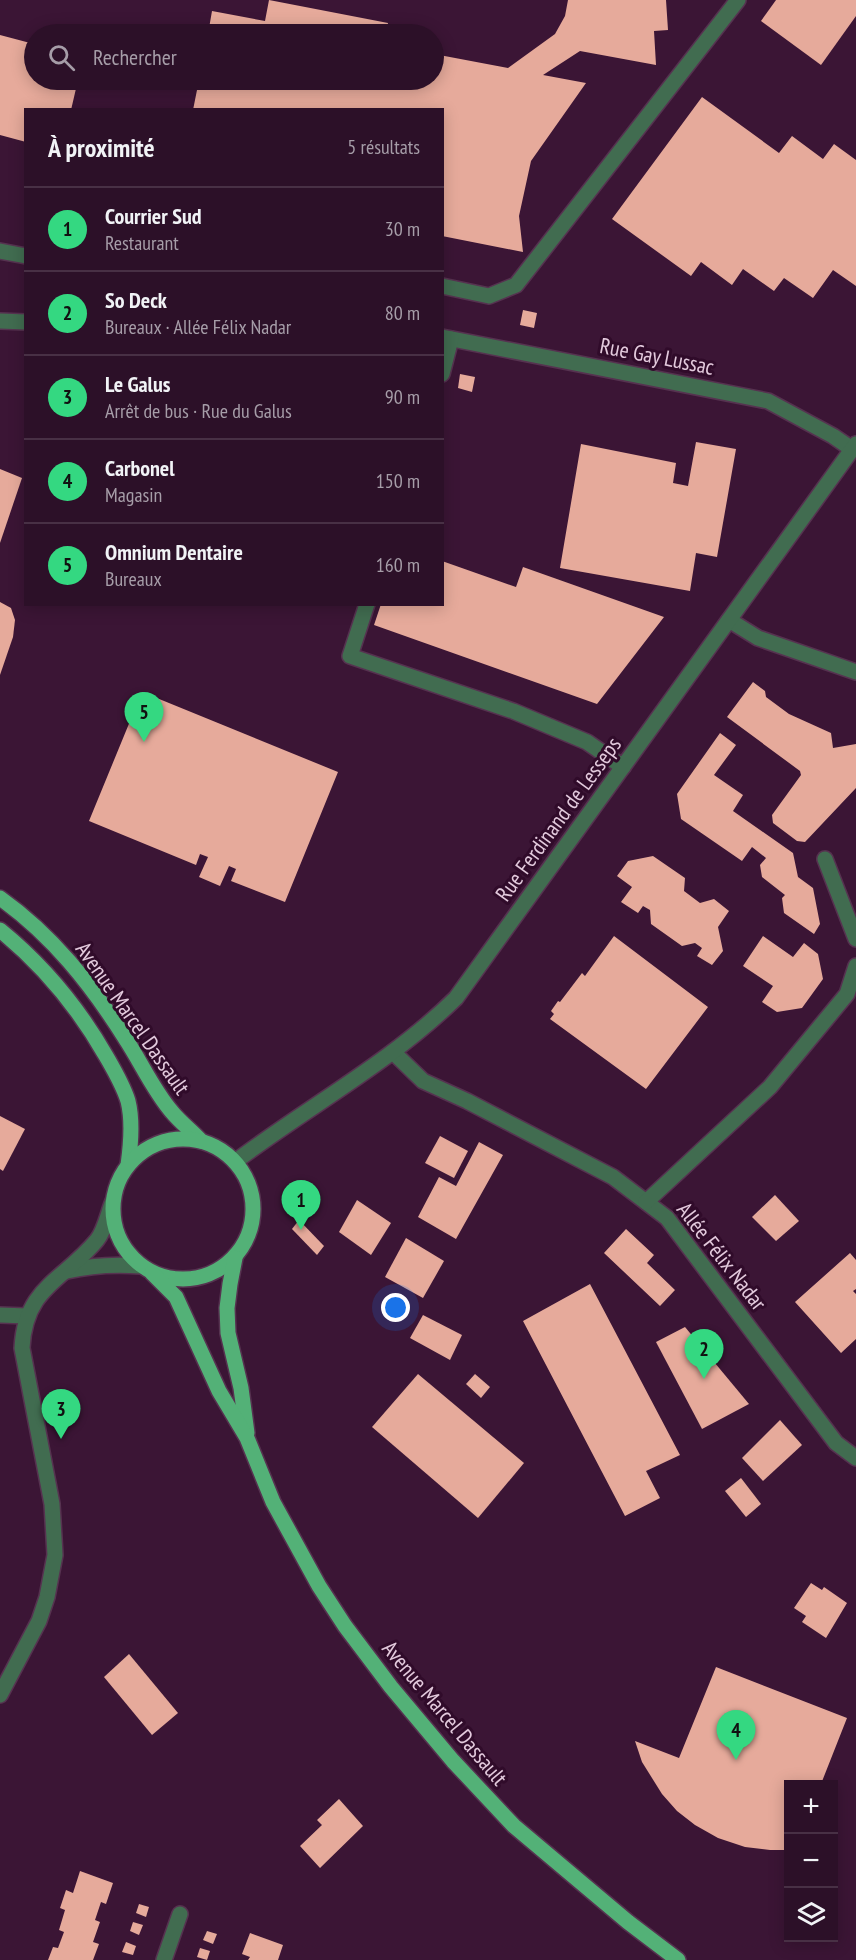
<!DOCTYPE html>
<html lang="fr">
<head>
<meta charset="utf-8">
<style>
	body { margin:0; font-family:"PT Sans Narrow",sans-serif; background:#341930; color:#f1f3f6 }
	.controls { position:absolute; right:18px; bottom:18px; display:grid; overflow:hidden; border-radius:0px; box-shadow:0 3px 15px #0003 }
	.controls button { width:54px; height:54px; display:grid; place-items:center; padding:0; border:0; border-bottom:2px solid #483045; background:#2c1028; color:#f1f3f6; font:30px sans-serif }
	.you { position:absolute; left:396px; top:1308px; width:21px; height:21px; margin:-15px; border:4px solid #fff; border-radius:50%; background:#1a73e8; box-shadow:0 0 0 9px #1a73e833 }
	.badge { display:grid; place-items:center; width:39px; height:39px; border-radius:50%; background:#34d881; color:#111; font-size:20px; font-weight:700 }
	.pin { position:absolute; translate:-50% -50px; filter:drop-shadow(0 2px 3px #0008) }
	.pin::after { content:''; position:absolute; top:32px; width:21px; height:18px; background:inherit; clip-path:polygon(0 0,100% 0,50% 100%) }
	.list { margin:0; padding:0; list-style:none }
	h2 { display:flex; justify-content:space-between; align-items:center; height:78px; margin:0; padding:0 24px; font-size:26px }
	h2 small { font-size:20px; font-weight:400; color:#a69da8 }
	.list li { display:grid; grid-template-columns:39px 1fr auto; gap:18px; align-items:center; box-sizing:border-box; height:84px; padding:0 24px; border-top:2px solid #483045 }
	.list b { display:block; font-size:22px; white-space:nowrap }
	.list p { margin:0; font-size:20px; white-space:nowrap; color:#a69da8 }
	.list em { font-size:20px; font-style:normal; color:#a69da8 }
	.icon { flex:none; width:33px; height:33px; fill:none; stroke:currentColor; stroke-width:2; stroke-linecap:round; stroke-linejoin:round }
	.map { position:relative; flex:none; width:856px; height:1960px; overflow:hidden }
	.search { position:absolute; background:#2c1028; box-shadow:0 3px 15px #0003; left:24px; top:24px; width:420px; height:66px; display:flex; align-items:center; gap:15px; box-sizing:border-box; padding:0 21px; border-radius:33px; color:#a69da8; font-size:22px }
	.panel { position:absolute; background:#2c1028; box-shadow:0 3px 15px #0003; left:24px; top:108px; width:420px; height:498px; border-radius:0px }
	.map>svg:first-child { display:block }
</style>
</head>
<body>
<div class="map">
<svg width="856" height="1960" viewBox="0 0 856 1960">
	<rect width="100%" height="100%" fill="#3b1535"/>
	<g fill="#e6aa9b">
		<path d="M 269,0 L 388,23 L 386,34 L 208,34 L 212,11 L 265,21 Z"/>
		<path d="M 568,0 L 666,0 L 668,30 L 654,31 L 656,65 L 580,51 L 543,75 L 586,83 L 531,161 L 519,216 L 523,252 L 442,236 L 442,110 L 193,110 L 199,80 L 434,80 L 434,54 L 508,68 L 555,34 L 565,16 Z"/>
		<path d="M 776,0 L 856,0 L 856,16 L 821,65 L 761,21 Z"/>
		<path d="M 0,35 L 34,44 L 34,80 L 78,80 L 71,110 L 26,110 L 26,142 L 0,135 Z"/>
		<path d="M 702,97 L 779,153 L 792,136 L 823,159 L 834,144 L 856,160 L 856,286 L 833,270 L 813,298 L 784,278 L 774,291 L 743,269 L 732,285 L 701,262 L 691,276 L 612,219 Z"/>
		<path d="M 523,310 L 537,313 L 534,328 L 520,325 Z"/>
		<path d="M 460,374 L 475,377 L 472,392 L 458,388 Z"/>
		<path d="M 696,442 L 736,449 L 717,557 L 696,553 L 690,591 L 560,568 L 581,444 L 676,463 L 673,483 L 688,486 Z"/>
		<path d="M 0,469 L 22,478 L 0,543 Z"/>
		<path d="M 442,561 L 516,587 L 523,567 L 664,617 L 597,704 L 374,625 L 381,604 L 442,604 Z"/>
		<path d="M 0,602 L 11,608 L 15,620 L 13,637 L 0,675 Z"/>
		<path d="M 753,682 L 765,691 L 766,697 L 789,714 L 831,733 L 833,748 L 856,744 L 856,788 L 805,842 L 797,841 L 773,823 L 772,815 L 801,775 L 800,771 L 727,717 Z"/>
		<path d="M 142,692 L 338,772 L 285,902 L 231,881 L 236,869 L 229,866 L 220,886 L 199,877 L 208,857 L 200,854 L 196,865 L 89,821 Z"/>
		<path d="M 720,733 L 736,745 L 714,775 L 743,795 L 733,811 L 793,853 L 798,877 L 813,888 L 820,924 L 814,934 L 784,913 L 782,898 L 785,895 L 762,877 L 760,865 L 766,858 L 752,847 L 742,861 L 681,819 L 677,794 Z"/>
		<path d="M 653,856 L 685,878 L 684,891 L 700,903 L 714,899 L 729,911 L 718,927 L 723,951 L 712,965 L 697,956 L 702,948 L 695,943 L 682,946 L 651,924 L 650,910 L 643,906 L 638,913 L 621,902 L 632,887 L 617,876 L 628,861 Z"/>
		<path d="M 614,936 L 708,1007 L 646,1089 L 550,1019 L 554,1014 L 551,1011 L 558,1001 L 560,1002 L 582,973 L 585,976 Z"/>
		<path d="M 763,936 L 793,957 L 804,943 L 818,954 L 823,979 L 802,1008 L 777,1012 L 762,1002 L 773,986 L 743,966 Z"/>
		<path d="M 0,1116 L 25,1129 L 3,1171 L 0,1169 Z"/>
		<path d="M 440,1136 L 468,1151 L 454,1178 L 425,1163 Z"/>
		<path d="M 479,1142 L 503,1155 L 456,1239 L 418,1217 L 439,1177 L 456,1186 Z"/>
		<path d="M 775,1195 L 799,1221 L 776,1241 L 752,1217 Z"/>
		<path d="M 357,1200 L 391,1223 L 371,1255 L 339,1232 Z"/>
		<path d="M 299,1220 L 324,1246 L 317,1255 L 292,1229 Z"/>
		<path d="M 626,1229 L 654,1255 L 647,1263 L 675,1290 L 660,1306 L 604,1253 Z"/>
		<path d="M 406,1238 L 444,1261 L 423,1298 L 385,1277 Z"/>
		<path d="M 850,1253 L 856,1260 L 856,1289 L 853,1291 L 856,1294 L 856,1339 L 841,1353 L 795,1302 Z"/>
		<path d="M 590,1284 L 680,1455 L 646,1471 L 660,1498 L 625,1516 L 523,1321 Z"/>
		<path d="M 423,1315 L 462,1335 L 450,1360 L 410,1338 Z"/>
		<path d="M 685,1327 L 749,1404 L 702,1429 L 656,1342 Z"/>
		<path d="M 418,1374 L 524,1463 L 478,1518 L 372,1427 Z"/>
		<path d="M 475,1374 L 490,1387 L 481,1398 L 466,1384 Z"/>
		<path d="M 780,1420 L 802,1445 L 763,1481 L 742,1458 Z"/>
		<path d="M 741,1478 L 761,1504 L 746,1517 L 725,1491 Z"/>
		<path d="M 811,1583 L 822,1590 L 824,1587 L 847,1603 L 826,1638 L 802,1622 L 806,1616 L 794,1608 Z"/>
		<path d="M 129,1654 L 178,1713 L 152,1735 L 104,1677 Z"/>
		<path d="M 716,1667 L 847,1718 L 821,1784 L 788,1784 L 788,1850 L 770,1850 L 745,1847 L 718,1838 L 695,1825 L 677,1811 L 662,1794 L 642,1762 L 635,1741 L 679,1758 Z"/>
		<path d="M 339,1799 L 363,1826 L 320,1868 L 300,1846 L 322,1825 L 317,1820 Z"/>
		<path d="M 80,1871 L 113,1883 L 106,1904 L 101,1902 L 95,1920 L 100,1922 L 93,1942 L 99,1944 L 93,1960 L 48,1960 L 53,1947 L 58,1948 L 64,1932 L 59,1930 L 65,1910 L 60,1908 L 66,1890 L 73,1893 Z"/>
		<path d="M 139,1904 L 149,1907 L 146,1917 L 136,1913 Z"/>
		<path d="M 133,1922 L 143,1925 L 139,1935 L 130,1931 Z"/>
		<path d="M 207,1931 L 217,1934 L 213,1944 L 203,1940 Z"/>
		<path d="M 250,1933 L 283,1945 L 278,1960 L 248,1960 L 250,1957 L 242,1954 Z"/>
		<path d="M 126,1942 L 136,1946 L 133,1955 L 122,1952 Z"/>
		<path d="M 200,1948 L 210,1951 L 207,1960 L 197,1957 Z"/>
	</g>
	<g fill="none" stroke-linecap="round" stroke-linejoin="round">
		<defs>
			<g id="minor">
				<path d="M 0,251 L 26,256"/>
				<path d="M 442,286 L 489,296 L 516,285 L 738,0"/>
				<path d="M 0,321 L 26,322"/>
				<path d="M 442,337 L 768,401 L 833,436 L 852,449"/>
				<path d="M 442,374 L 451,339"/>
				<path d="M 367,604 L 350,656 L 513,711 L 587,742 L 623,767"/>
				<path d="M 729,620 L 758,638 L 856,672"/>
				<path d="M 825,859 L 856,939"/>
				<path d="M 393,1052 L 423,1081 L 467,1101 L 613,1177 L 667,1218 L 836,1443 L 856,1458"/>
				<path d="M 236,1161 C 309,1106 391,1062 456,998 L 856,444"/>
				<path d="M 646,1202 L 770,1087 L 847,994 L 856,966"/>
				<path d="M 67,1271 C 92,1265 115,1264 141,1266"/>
				<path d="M 0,1315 L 27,1316"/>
				<path d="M 0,1695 L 39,1621 L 47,1597 L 55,1555 L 52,1504 L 22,1348 C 25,1287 63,1281 97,1240 C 105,1230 108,1213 113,1201"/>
				<path d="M 164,1960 L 180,1914"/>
			</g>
			<g id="major">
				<path d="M 0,898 C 52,935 91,984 125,1038 C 141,1062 153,1090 172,1112 C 180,1122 192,1131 201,1141"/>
				<path d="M 0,930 C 43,965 78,1007 106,1056 C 114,1070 123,1085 128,1101 C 133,1121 131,1144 128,1165"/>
				<circle cx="183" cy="1209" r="70"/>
				<path d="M 235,1258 L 230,1284 L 227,1308 L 228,1333 L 241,1388 L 247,1433"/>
				<path d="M 152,1273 L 176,1297 L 219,1391 L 247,1438 L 273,1502 L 319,1586 L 345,1626 L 391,1687 L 453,1761 L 514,1826 L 628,1922 L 678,1960"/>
			</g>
		</defs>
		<use href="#minor" stroke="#563250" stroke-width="18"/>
		<use href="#major" stroke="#563250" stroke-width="18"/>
		<use href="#minor" stroke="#416c50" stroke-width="15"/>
		<use href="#major" stroke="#53b177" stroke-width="15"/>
	</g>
	<g text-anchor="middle" stroke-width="6" stroke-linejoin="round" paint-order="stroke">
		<g font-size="22" fill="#e3cadd" stroke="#300b2a">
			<text transform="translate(657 356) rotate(11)" y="8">Rue Gay Lussac</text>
			<text transform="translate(558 819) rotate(-54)" y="8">Rue Ferdinand de Lesseps</text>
			<text transform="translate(133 1018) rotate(55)" y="8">Avenue Marcel Dassault</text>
			<text transform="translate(722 1256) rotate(52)" y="8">Allée Félix Nadar</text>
			<text transform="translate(445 1713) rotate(50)" y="8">Avenue Marcel Dassault</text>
		</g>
	</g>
</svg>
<div class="controls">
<button>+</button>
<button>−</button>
<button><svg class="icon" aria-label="layers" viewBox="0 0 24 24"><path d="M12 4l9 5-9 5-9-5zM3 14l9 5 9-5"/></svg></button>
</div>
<div class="you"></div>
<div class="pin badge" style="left:301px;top:1230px">1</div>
<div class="pin badge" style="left:704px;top:1379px">2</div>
<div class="pin badge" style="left:61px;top:1439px">3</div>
<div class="pin badge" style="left:736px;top:1760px">4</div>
<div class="pin badge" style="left:144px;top:742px">5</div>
<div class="search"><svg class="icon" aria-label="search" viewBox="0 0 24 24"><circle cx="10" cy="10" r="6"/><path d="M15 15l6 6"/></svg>Rechercher</div>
<section class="panel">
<h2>À proximité<small>5 résultats</small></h2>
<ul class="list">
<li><span class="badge">1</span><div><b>Courrier Sud</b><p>Restaurant</p></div><em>30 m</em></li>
<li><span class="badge">2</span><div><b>So Deck</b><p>Bureaux · Allée Félix Nadar</p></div><em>80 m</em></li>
<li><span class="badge">3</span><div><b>Le Galus</b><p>Arrêt de bus · Rue du Galus</p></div><em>90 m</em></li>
<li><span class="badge">4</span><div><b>Carbonel</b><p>Magasin</p></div><em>150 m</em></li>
<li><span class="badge">5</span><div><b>Omnium Dentaire</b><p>Bureaux</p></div><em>160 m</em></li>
</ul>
</section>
</div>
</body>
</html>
